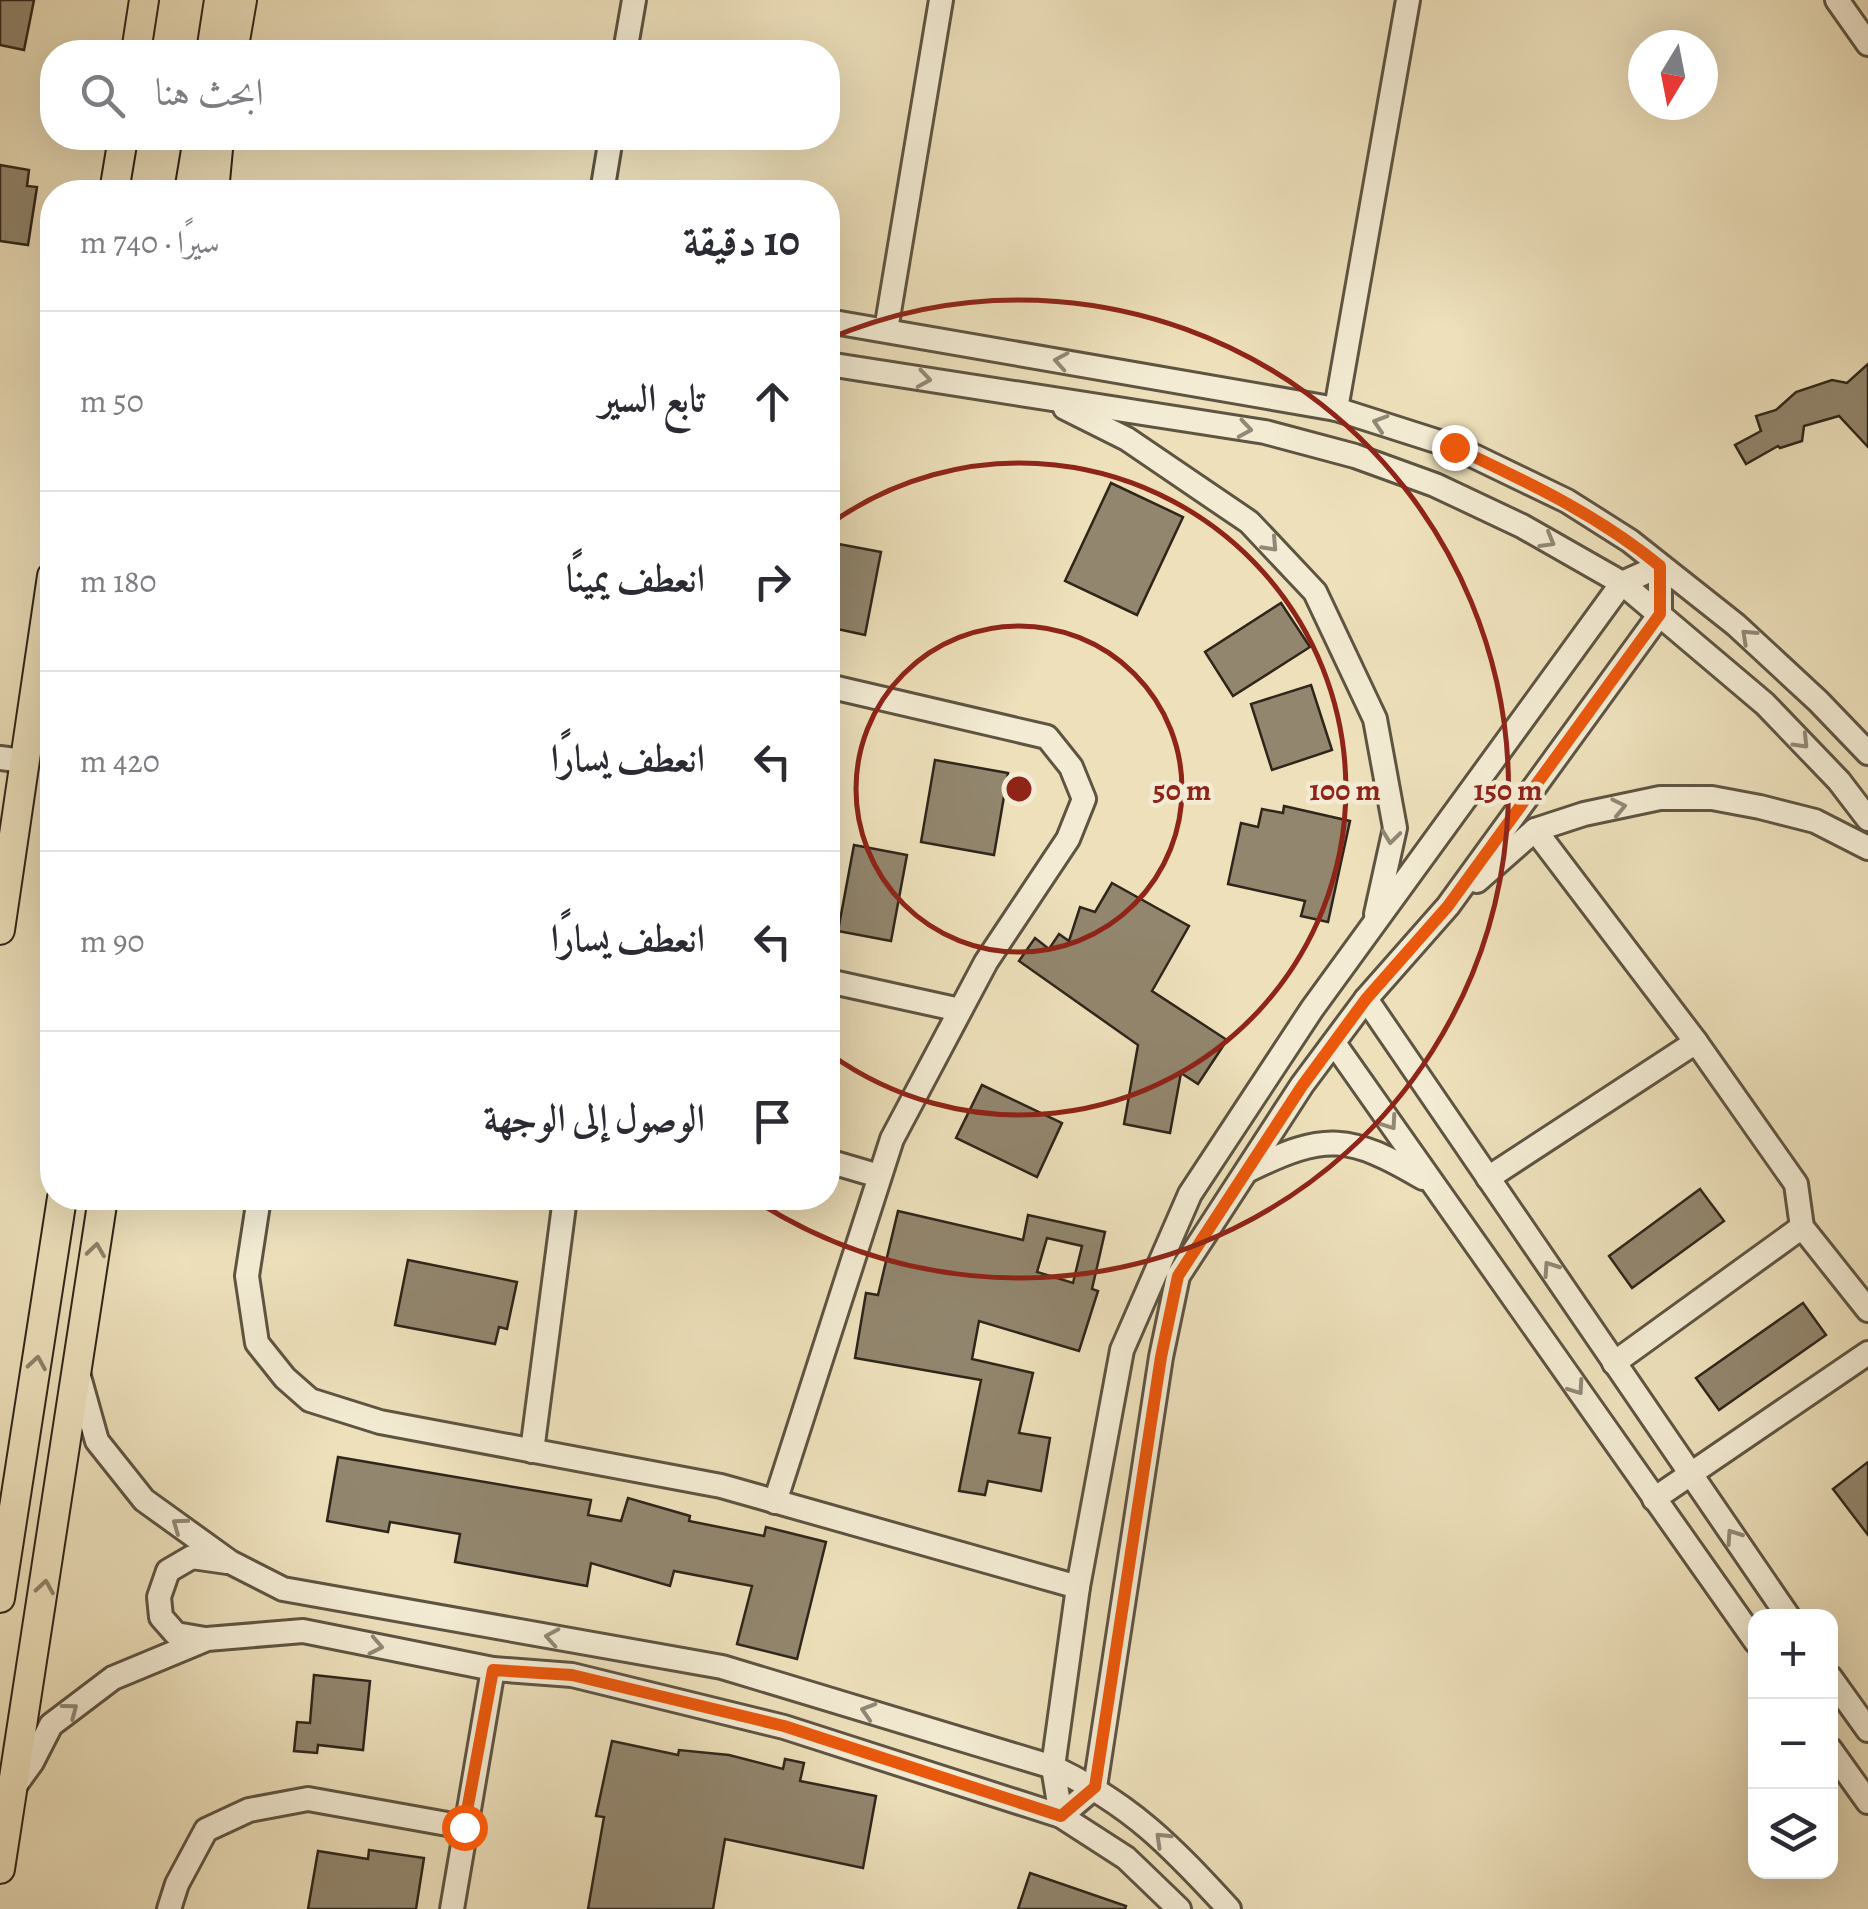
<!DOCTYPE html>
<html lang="ar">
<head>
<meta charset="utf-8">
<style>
	body { margin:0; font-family:Alegreya,Amiri,serif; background:#f2f2f3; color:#2b2b33; direction:rtl }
	.controls { position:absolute; right:30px; bottom:30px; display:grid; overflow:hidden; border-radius:20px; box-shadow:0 10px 40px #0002 }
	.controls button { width:90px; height:90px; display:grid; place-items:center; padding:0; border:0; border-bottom:2px solid #e1e1e2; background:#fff; color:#2b2b33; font:50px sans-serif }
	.compass { position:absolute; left:1628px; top:30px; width:90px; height:90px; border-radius:50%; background:#fff; box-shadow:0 10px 40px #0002; rotate:190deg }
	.stop { position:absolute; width:30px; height:30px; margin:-22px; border:8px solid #ea580c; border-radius:50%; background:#fff }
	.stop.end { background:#ea580c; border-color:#fff; box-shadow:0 2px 10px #0008 }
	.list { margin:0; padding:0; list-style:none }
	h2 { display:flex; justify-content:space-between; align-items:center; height:130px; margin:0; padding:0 40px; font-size:42px }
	h2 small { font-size:32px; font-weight:400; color:#7c7c81 }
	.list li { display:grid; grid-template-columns:65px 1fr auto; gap:30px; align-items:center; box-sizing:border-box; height:180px; padding:0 40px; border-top:2px solid #e1e1e2 }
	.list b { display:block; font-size:38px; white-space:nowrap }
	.list em { font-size:32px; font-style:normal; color:#7c7c81 }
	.icon { flex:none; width:55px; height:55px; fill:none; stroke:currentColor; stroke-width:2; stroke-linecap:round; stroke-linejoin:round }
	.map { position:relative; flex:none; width:1868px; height:1909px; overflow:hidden; direction:ltr }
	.search { position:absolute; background:#fff; box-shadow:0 10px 40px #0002; left:40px; top:40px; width:800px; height:110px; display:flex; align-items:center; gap:25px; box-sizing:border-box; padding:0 35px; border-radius:40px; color:#7c7c81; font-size:38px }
	.panel { position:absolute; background:#fff; box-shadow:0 10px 40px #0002; left:40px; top:180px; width:800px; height:1030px; border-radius:40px; direction:rtl }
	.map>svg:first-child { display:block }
</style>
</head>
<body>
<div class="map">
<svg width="1868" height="1909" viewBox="0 0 1868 1909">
	<rect width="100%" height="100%" fill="#ede0bb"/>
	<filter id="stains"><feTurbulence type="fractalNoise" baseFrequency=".002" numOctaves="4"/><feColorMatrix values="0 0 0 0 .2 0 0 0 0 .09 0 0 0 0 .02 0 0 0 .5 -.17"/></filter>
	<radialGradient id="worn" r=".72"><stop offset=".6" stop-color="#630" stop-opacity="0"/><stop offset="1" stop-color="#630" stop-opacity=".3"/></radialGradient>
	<g fill="#92866e" stroke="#2f251a" stroke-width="2.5" fill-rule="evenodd">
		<path d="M 0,0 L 34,0 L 24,50 L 0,45 Z"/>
		<path d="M 0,165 L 29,170 L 27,186 L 37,187 L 28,245 L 0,241 Z"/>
		<path d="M 1868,364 L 1868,447 L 1839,416 L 1804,426 L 1802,441 L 1780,448 L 1778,446 L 1746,464 L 1735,445 L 1761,431 L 1756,416 L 1776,410 L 1796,392 L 1832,380 L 1847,383 Z"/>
		<path d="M 1111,483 L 1183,517 L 1137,615 L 1065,581 Z"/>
		<path d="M 828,542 L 881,552 L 865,635 L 828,627 Z"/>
		<path d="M 1281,603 L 1310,647 L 1233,696 L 1205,652 Z"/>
		<path d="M 1311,685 L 1332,750 L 1272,770 L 1251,704 Z"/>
		<path d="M 935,760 L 1008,773 L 994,855 L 921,842 Z"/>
		<path d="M 1284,806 L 1350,821 L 1328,922 L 1301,916 L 1305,901 L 1228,884 L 1241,823 L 1258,827 L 1262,809 L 1283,813 Z"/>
		<path d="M 854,845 L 907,855 L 891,941 L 838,931 Z"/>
		<path d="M 1112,883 L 1189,926 L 1152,991 L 1227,1040 L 1198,1084 L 1181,1073 L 1170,1133 L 1124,1124 L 1138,1045 L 1019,961 L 1035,938 L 1049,949 L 1059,934 L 1069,941 L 1080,907 L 1095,912 Z"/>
		<path d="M 982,1085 L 1062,1123 L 1037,1177 L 956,1138 Z"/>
		<path d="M 1700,1189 L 1724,1221 L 1632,1288 L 1609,1256 Z"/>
		<path d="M 898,1211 L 1023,1240 L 1028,1215 L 1105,1232 L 1092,1289 L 1098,1291 L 1079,1351 L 979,1321 L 972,1359 L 1033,1373 L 1019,1433 L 1050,1438 L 1041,1491 L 988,1481 L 985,1495 L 959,1491 L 981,1380 L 855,1358 L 866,1293 L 878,1295 ZM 1047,1238 L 1082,1246 L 1073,1283 L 1037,1272 Z"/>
		<path d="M 408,1260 L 517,1282 L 507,1329 L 499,1327 L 495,1344 L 395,1325 Z"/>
		<path d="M 1803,1303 L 1826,1335 L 1719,1410 L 1696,1378 Z"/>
		<path d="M 338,1457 L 591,1500 L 588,1515 L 621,1521 L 628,1498 L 690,1516 L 689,1521 L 764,1536 L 766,1527 L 826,1542 L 797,1659 L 737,1644 L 752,1586 L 674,1571 L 670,1586 L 591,1563 L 587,1586 L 455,1562 L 460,1534 L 390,1522 L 388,1532 L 327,1521 Z"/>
		<path d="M 1868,1462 L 1868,1535 L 1833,1489 Z"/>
		<path d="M 314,1675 L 370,1681 L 363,1750 L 318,1745 L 317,1753 L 294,1751 L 297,1722 L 310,1723 Z"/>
		<path d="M 612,1741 L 678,1755 L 679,1750 L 729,1755 L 783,1769 L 785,1759 L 804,1763 L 800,1781 L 876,1796 L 863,1868 L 725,1839 L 713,1909 L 588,1909 L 604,1817 L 596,1816 Z"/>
		<path d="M 369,1850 L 424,1858 L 416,1909 L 308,1909 L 318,1851 L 368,1859 Z"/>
		<path d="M 1030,1873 L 1126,1906 L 1125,1909 L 1018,1909 Z"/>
	</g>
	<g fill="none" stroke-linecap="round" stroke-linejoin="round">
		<defs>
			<g id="minor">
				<path d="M 1837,0 L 1868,44"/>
				<path d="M 625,52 L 634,0"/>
				<path d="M 602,192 L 611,138"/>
				<path d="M 828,321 L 1336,409 L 1455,447 L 1567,501 L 1630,541 L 1736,625 L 1818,701 L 1868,753"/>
				<path d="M 886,330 L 941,0"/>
				<path d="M 828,364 L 1265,432 L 1355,456 L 1435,485 L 1522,526 L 1622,583 L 1765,704 L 1839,781 L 1868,819"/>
				<path d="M 1065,408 L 1127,439 L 1249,522 L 1315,592 L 1375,719 L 1395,828 L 1376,914"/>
				<path d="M 1336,409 L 1408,0"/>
				<path d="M 1660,566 L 1660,614 L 1448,906 L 1366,999 L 1302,1085 L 1178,1276 L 1161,1357 L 1095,1787 L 1061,1816 L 1053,1767 L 1078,1587 L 1122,1350 L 1190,1194 L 1312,1009 L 1622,583 Z"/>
				<path d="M 0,758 L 23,761"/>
				<path d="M 1535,830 L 1696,1042 L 1796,1184 L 1802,1227 L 1868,1310"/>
				<path d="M 1477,881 L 1535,830 L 1584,814 L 1660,798 L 1712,798 L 1760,807 L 1815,821 L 1868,848"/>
				<path d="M 828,981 L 960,1010"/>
				<path d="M 1366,999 L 1788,1616"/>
				<path d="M 1334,1043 L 1756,1642"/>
				<path d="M 828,1161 L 879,1176"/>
				<path d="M 1249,1170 C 1326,1132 1350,1135 1423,1178"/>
				<path d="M 1488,1178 L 1696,1042"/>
				<path d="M 259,1198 L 247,1276 L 257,1343 L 285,1378 L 310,1400 L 380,1422 L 721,1486 L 1078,1587"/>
				<path d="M 1614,1363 L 1802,1227"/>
				<path d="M 78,1373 L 97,1441 L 144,1500 L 230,1562 L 283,1589 L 722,1667 L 1053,1767 C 1132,1805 1171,1846 1229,1909"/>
				<path d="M 532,1451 L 565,1198"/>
				<path d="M 1654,1499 L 1868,1353"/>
				<path d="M 775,1502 L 892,1139 L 986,962 L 1068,839 L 1084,799 L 1071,767 L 1047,737 L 828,686"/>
				<path d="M 205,1639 L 176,1634 L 161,1617 L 159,1597 L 168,1571 L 192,1557 L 227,1562"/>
				<path d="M 1830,1677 L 1868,1730"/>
				<path d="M 1830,1749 L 1868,1802"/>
				<path d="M 14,1787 L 32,1762 L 51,1725 L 113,1678 L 207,1639 L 303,1631 L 493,1669 L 572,1675 L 784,1727 L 1061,1816 L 1126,1858 L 1179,1909"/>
				<path d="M 169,1909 L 177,1884 L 206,1830 L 249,1810 L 308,1799 L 464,1827"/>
				<path d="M 452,1909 L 493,1669"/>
			</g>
			<g id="major">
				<path d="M 136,52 L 144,0"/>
				<path d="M 211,52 L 219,0"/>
				<path d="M 233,52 L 242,0"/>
				<path d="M 114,192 L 123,138"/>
				<path d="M 189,192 L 198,138"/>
				<path d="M 214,192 L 219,138"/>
				<path d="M 0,930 L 52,576"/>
				<path d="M 0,1598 L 62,1198"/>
				<path d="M 0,1869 L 103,1198"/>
			</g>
		</defs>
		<use href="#minor" stroke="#5e5442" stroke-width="28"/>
		<use href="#major" stroke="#2f251a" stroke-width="32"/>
		<use href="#minor" stroke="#f3ebd3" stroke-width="22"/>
		<use href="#major" stroke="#ede0bb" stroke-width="28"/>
	</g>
	<defs><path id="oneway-chevron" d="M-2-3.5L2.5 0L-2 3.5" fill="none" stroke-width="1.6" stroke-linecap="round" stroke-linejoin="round" transform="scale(2.5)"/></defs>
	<g stroke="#918876">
		<use href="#oneway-chevron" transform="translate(1061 361) rotate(-170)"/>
		<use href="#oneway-chevron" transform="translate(924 379) rotate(9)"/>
		<use href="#oneway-chevron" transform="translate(1380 423) rotate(-162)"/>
		<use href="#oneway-chevron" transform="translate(1245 429) rotate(9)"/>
		<use href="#oneway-chevron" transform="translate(1548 541) rotate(30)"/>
		<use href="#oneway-chevron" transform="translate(1271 545) rotate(47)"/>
		<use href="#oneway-chevron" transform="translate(1748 636) rotate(-137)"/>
		<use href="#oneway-chevron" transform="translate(1802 742) rotate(46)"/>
		<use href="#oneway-chevron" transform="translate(1619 807) rotate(-12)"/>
		<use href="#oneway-chevron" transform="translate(1391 837) rotate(97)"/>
		<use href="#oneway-chevron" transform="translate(1390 1123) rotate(55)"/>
		<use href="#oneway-chevron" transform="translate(1550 1268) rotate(-124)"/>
		<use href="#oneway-chevron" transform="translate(1577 1388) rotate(55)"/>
		<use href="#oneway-chevron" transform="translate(179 1525) rotate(-144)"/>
		<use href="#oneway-chevron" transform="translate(1733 1536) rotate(-124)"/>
		<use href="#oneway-chevron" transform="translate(552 1637) rotate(-170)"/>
		<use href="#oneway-chevron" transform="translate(376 1646) rotate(11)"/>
		<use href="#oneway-chevron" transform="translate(71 1710) rotate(-37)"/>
		<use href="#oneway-chevron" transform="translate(868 1711) rotate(-163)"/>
		<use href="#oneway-chevron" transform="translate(1162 1839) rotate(-136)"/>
	</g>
	<g stroke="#8e826a">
		<use href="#oneway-chevron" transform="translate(96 1250) rotate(-82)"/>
		<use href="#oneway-chevron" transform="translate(37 1363) rotate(-81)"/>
		<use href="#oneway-chevron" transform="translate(45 1587) rotate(-81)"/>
	</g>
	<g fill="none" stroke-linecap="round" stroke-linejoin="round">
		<path stroke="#ea580c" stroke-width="12" d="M 464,1827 L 493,1670 L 572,1675 L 784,1726 L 1061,1816 L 1095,1787 L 1161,1357 L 1178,1276 L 1302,1086 L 1366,999 L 1448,906 L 1660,614 L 1660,566 C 1597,514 1527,482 1454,447"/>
	</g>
	<g fill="none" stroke="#8f2418" stroke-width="5">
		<circle cx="1019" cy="789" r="163"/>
		<path d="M830 524A326 326 0 1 1 830 1054"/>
		<path d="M828 339A489 489 0 1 1 753 1199"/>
	</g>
	<circle cx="1019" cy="789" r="15" fill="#8f2418" stroke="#f3ebd3" stroke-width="5"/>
	<g font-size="30" text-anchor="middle" font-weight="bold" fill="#8f2418" stroke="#f3ebd3" stroke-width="9" stroke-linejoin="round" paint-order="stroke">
		<text x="1182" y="800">50 m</text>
		<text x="1345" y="800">100 m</text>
		<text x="1508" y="800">150 m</text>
	</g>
	<rect width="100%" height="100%" filter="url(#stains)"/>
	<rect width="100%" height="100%" fill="url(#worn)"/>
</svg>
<div class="controls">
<button>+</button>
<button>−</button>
<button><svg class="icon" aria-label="layers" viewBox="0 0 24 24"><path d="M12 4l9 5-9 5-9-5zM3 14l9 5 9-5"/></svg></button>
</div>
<svg class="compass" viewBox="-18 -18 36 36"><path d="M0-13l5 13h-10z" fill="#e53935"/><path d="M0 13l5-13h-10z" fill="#7c7c81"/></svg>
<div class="stop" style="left:464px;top:1827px"></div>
<div class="stop end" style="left:1454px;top:447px"></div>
<div class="search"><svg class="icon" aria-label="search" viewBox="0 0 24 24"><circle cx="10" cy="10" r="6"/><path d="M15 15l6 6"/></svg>ابحث هنا</div>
<section class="panel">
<h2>10 دقيقة<small>سيرًا · 740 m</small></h2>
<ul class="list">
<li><svg class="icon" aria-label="ahead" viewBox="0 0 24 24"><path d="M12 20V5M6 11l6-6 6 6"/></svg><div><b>تابع السير</b></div><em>50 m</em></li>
<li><svg class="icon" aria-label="right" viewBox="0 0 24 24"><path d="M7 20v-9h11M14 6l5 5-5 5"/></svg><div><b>انعطف يمينًا</b></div><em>180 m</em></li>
<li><svg class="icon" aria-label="left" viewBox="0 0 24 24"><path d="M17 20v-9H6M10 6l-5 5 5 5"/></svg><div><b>انعطف يسارًا</b></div><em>420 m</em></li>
<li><svg class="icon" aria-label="left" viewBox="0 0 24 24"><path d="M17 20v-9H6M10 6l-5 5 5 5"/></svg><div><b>انعطف يسارًا</b></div><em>90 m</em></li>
<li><svg class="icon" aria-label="arrive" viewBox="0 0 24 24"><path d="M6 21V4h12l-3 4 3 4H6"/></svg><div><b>الوصول إلى الوجهة</b></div></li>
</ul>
</section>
</div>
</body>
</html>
